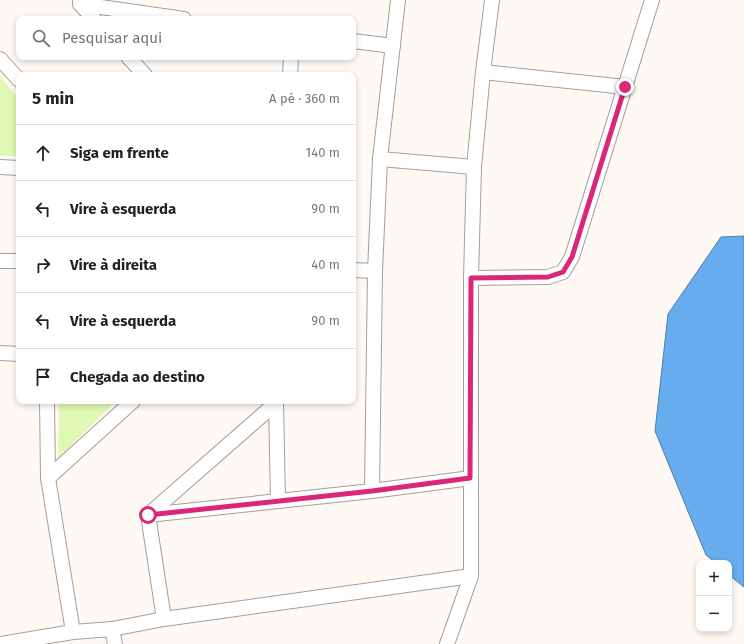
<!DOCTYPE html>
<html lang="pt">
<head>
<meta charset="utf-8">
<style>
	body { margin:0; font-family:"Fira Sans",sans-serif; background:#f2f2f2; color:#222 }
	.controls { position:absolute; right:12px; bottom:12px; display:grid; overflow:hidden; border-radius:8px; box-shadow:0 2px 6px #0003 }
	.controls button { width:36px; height:36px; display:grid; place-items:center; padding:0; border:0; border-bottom:1px solid #e0e0e0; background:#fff; color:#222; font:20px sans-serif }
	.stop { position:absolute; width:12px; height:12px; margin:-9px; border:3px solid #db2777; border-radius:50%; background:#fff }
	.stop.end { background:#db2777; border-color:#fff; box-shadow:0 1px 4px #0008 }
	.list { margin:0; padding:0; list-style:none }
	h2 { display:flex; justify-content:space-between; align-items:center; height:52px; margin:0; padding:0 16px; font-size:17px }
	h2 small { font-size:13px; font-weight:400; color:#767676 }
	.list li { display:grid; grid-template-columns:26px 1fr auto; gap:12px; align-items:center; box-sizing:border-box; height:56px; padding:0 16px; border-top:1px solid #e0e0e0 }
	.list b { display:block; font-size:15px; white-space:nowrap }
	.list em { font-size:13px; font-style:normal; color:#767676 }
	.icon { flex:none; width:22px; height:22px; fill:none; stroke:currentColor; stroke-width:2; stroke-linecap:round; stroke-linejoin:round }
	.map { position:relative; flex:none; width:744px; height:644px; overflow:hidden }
	.search { position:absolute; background:#fff; box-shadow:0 2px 6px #0003; left:16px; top:16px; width:340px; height:44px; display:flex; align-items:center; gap:10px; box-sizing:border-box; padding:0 14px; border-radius:8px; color:#767676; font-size:15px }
	.panel { position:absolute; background:#fff; box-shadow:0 2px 6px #0003; left:16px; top:72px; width:340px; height:332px; border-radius:8px }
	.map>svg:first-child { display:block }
</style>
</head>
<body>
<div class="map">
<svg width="744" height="644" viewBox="0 0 744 644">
	<rect width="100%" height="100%" fill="#fff9f5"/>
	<g fill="#e0f8b4">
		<path d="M 0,76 L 19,99 L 19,156 L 0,156 Z"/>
		<path d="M 59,401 L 116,401 L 58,458 Z"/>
	</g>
	<path fill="#67acec" stroke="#4e7ea9" d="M 744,236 L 744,587 L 729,575 L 729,563 L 716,563 L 706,555 L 655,431 L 668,314 L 721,237 Z"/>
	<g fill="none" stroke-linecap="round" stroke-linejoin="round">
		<defs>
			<g id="minor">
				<path d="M 80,1 L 80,4 L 94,19"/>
				<path d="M 80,4 L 184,19"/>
				<path d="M 353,41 L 393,46"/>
				<path d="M 128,57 L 145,75"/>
				<path d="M 0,59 L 19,80"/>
				<path d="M 483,72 L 625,87"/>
				<path d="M 290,75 L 291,57"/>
				<path d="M 380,159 L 474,167"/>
				<path d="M 0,167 L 19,168"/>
				<path d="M 0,261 L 19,261"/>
				<path d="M 353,270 L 375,271"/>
				<path d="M 471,278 L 548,277 L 563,272 L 572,257 L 652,0"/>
				<path d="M 0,353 L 19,354"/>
				<path d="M 47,401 L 48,478 L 73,632"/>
				<path d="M 276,401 L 278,500"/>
				<path d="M 48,478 L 133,401"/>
				<path d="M 372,491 L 375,271 L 380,159 L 398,0"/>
				<path d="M 148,515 L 372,491 L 471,478"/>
				<path d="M 164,619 L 148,515 L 276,403"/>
				<path d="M 112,629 L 115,644"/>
				<path d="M 0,644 L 73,632 L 112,629 L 164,619 L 471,576"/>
				<path d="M 447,644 L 471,576 L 471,278 L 474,167 L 483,72 L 492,0"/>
			</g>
		</defs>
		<use href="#minor" stroke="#a79f98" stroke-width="16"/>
		<use href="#minor" stroke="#fff" stroke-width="14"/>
	</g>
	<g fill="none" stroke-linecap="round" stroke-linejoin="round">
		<path stroke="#db2777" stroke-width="5" d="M 148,515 L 372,491 L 470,478 L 471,278 L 548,277 L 563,272 L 572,257 L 625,87"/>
	</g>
</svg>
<div class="controls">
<button>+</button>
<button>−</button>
</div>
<div class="stop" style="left:148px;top:515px"></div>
<div class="stop end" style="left:625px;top:87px"></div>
<div class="search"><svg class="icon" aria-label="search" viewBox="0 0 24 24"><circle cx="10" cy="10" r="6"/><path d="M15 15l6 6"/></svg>Pesquisar aqui</div>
<section class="panel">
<h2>5 min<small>A pé · 360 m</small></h2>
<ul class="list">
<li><svg class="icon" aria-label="ahead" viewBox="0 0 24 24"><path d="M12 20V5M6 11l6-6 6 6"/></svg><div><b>Siga em frente</b></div><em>140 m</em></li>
<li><svg class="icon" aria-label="left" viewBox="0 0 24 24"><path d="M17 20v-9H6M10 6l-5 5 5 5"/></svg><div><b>Vire à esquerda</b></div><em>90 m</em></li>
<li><svg class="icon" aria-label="right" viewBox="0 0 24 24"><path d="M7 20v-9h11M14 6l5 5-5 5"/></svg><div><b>Vire à direita</b></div><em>40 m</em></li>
<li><svg class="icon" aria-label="left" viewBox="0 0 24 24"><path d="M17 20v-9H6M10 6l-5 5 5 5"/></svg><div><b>Vire à esquerda</b></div><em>90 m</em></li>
<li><svg class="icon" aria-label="arrive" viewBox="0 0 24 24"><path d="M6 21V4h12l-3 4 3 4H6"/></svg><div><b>Chegada ao destino</b></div></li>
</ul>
</section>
</div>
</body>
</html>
